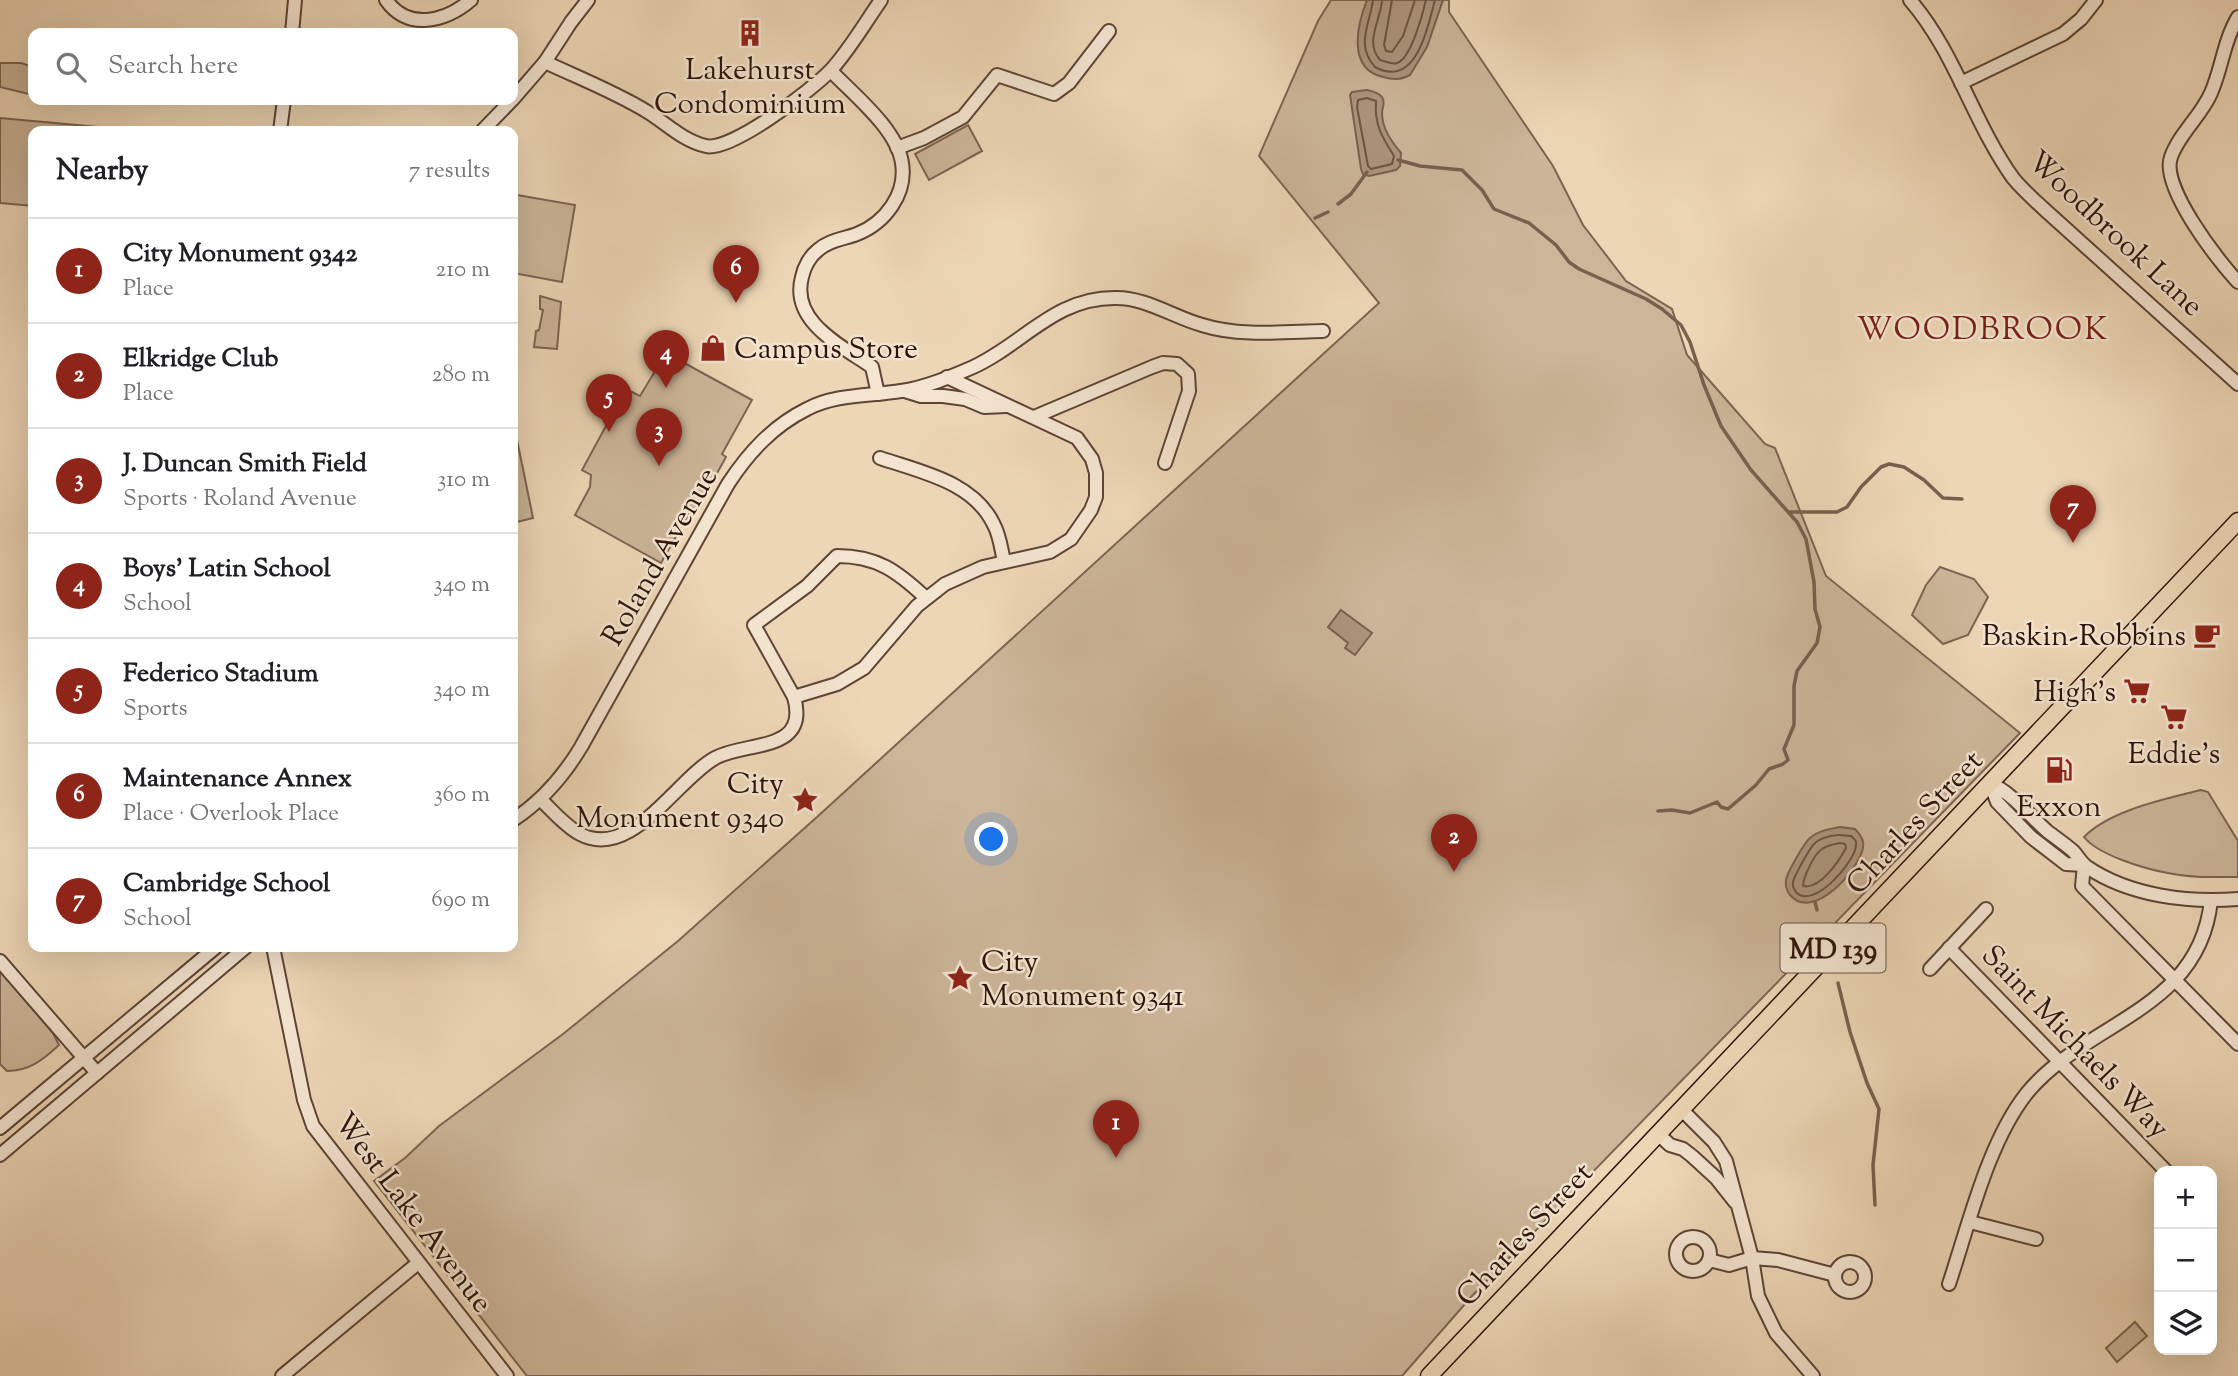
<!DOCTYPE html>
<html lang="en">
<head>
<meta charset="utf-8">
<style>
	body { margin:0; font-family:"Sorts Mill Goudy",serif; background:#f2f2f2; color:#202124 }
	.controls { position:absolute; right:21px; bottom:21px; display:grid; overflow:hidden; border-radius:14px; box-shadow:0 7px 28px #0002 }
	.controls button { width:63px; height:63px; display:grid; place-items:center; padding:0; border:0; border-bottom:2px solid #e0e0e0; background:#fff; color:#202124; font:35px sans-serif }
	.you { position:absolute; left:992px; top:840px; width:24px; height:24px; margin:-18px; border:5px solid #fff; border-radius:50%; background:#1a73e8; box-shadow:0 0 0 10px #1a73e833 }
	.badge { display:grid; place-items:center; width:46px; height:46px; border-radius:50%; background:#8f2418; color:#fff; font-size:23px; font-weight:700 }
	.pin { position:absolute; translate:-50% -58px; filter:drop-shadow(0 2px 4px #0008) }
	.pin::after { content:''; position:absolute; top:37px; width:24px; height:21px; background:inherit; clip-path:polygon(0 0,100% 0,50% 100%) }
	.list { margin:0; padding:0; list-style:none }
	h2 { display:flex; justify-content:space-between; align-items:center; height:91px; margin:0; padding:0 28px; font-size:30px }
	h2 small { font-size:23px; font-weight:400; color:#757577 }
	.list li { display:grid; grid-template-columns:46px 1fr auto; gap:21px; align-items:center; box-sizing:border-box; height:105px; padding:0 28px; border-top:2px solid #e0e0e0 }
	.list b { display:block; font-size:26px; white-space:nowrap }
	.list p { margin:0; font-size:23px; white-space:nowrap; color:#757577 }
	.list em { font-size:23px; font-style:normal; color:#757577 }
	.icon { flex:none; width:38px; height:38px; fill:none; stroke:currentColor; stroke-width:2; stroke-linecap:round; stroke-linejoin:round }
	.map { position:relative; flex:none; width:2238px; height:1376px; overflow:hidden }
	.search { position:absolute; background:#fff; box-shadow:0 7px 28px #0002; left:28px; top:28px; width:490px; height:77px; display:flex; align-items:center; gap:18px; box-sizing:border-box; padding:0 24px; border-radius:14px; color:#757577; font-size:26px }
	.panel { position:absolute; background:#fff; box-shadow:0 7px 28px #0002; left:28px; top:126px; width:490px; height:826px; border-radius:14px }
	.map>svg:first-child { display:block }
</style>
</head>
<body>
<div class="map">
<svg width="2238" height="1376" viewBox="0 0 2238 1376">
	<rect width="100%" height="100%" fill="#edd6b6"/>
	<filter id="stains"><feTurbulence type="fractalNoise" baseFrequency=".00286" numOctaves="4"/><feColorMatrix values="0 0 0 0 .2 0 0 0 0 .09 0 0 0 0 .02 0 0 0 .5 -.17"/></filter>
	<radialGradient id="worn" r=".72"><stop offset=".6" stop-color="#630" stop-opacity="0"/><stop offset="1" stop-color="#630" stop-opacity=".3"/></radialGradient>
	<g fill="#ccb599" stroke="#7c6452" stroke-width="2">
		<path d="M 1331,0 L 1449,0 L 1449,12 L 1553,166 L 1583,225 L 1626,281 L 1672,309 L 1687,355 L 1765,444 L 1775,448 L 1826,576 L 2020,733 L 1472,1296 L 1402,1376 L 527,1376 L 374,1181 L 405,1158 L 439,1126 L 563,1034 L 678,941 L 817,817 L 1379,303 L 1259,156 L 1318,21 Z"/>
		<path d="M 0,63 L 21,63 L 33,67 L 33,95 L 0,87 Z"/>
		<path d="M 0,118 L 142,131 L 33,131 L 33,206 L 0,203 Z"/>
		<path d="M 968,125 L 982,151 L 929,180 L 915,154 Z"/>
		<path d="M 517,195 L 575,205 L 562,282 L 513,273 L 513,219 Z"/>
		<path d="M 540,296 L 561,302 L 557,349 L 534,347 L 536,331 L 539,330 L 543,310 L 540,309 Z"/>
		<path d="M 666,353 L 752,400 L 722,454 L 726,457 L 695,513 L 690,512 L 661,563 L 575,515 L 590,487 L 591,475 L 582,470 L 626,389 L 640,396 Z"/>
		<path d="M 513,420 L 533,518 L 513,523 Z"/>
		<path d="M 1940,567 L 1974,579 L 1988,597 L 1968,635 L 1943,644 L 1912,615 L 1926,585 Z"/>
		<path d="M 2201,790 L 2208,792 L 2238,841 L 2238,877 C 2215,877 2190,878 2168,873 C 2145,869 2098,855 2084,837 C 2110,810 2166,799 2201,790 Z"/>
		<path d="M 0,970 L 53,1033 L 59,1045 C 43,1060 29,1071 7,1071 L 0,1064 Z"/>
		<path d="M 2135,1322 L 2147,1336 L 2117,1362 L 2106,1348 Z"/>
	</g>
	<g fill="#ac947c" stroke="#79604e" stroke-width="2">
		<path d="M 1367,0 L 1443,0 L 1427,47 L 1410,75 C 1400,80 1394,80 1383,77 C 1347,69 1357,25 1367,0 Z"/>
		<path d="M 1367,90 C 1372,91 1378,92 1382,97 C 1386,103 1382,107 1382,113 C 1382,129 1392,142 1401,153 L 1400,166 L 1396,170 L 1369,176 L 1363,174 L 1361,169 L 1350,95 L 1352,92 Z"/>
		<path d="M 1341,610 L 1372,633 L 1355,655 L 1345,648 L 1348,643 L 1328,627 Z"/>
		<path d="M 1840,827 L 1855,829 C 1860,834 1865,840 1863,848 C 1858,871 1813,922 1790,895 C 1787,891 1785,886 1786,880 C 1787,873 1804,843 1810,838 C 1818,831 1829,829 1840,827 Z"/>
	</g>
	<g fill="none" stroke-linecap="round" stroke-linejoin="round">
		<g stroke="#6c5443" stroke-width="2">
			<path d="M 1373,0 C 1370,24 1355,45 1375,67 C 1416,89 1427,29 1435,0"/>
			<path d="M 1382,0 C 1381,20 1364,42 1380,60 C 1385,61 1393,65 1397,63 C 1411,59 1423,13 1426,0"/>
			<path d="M 1392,0 L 1384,45 L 1386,51 L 1392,52 L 1403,36 L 1415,0"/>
			<path d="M 1367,98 L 1376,101 C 1374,124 1382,137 1394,156 L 1392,164 L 1371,169 L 1368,166 L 1357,107 L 1358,100 Z"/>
			<path d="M 1839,835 L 1851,836 C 1854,839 1857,840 1856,845 C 1856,861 1813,911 1796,892 C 1794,889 1792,885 1793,882 C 1794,876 1810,848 1814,844 C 1821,837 1831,836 1839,835 Z"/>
			<path d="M 1840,843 L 1845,844 L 1846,848 C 1839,861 1820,890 1803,886 C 1803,878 1814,854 1822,849 C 1827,845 1834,844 1840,843 Z"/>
		</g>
		<g stroke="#79604e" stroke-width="3.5">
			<path d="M 1398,160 L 1420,166 L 1462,170 L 1482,190 L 1494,209 L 1529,223 L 1556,245 L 1569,262 L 1579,269 L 1646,299 L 1662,309 L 1681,325 L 1690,342 L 1704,385 L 1721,426 L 1751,470 L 1797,522 L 1806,539 L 1814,582 L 1815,609 L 1820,627 L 1817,643 L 1797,671 L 1794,686 L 1794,725 L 1784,749 L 1788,760 L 1783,764 L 1769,769 L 1756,785 L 1728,809 L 1721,807 L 1717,802 L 1690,813 L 1672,810 L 1658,811"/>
			<path d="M 1338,204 L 1351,194 L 1367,172"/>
			<path d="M 1315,218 L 1328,212"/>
			<path d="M 1790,512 L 1837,512 L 1847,507 L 1861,487 L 1881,467 L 1889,464 L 1904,467 L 1924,480 L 1943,498 L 1962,499"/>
			<path d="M 1815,902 L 1817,910"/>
			<path d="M 1838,983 L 1850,1032 L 1867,1083 L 1879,1109 L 1873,1165 L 1875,1205"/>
		</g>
		<defs>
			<g id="minor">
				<path d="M 386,0 C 408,31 445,22 471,0"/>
				<path d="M 1910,0 C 1955,52 1973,122 2013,178 C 2022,189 2033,199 2044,209 L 2238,384"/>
				<path d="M 2238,17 C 2224,40 2222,68 2211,93 C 2201,116 2179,134 2171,157 C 2160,186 2218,261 2238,282"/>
				<path d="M 292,33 L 295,0"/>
				<path d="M 545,62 C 579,78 615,92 646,111 C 666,123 683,141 706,146 C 731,152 813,89 831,70 C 850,49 865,23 881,0"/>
				<path d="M 831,71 C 853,94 897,129 902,163 C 907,194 885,223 857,234 C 844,239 829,240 818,250 C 810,256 804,267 802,277 C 790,322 842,346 872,367 L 878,394"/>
				<path d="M 1961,83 L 2063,34 L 2081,19 L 2096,0"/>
				<path d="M 513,99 L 545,62 L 571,22 L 588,0"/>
				<path d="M 280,131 L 284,100"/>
				<path d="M 482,131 L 512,100"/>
				<path d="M 897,148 L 924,138 L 963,117 L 997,75 L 1054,94 L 1069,83 L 1109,31"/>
				<path d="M 905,391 L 921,396 L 943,396 L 965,399 L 984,407 L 1006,406"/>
				<path d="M 1034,417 L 1152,367 L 1163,363 L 1177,364 L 1188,374 L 1189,391 L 1165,463"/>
				<path d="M 880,458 C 921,472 974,482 994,525 C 1000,536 1001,549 1004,561"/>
				<path d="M 794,697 L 837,684 L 864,668 L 917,606 L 945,584 L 983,567 L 1050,552 L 1071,539 L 1091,510 L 1096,497 L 1096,473 L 1092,459 L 1077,438 L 947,377"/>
				<path d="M 1990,783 C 2013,794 2028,814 2047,831 C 2056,838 2065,844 2073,851 C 2078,856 2081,863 2087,867 C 2130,896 2188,903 2238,899"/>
				<path d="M 1990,783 L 1997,802 L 2031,837 L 2066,864 L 2084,865"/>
				<path d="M 540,799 C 553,811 565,826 580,834 C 631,861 676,780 715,758 C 746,741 810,753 794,697 L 754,625 L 807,586 L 837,556 C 877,556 897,571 926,598"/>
				<path d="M 513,820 C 542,801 563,777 581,747 L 728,484 C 749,452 773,426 807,409 C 835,394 870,396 901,391 C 924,388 950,377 971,368 C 1023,345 1054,297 1116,298 C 1147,298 1173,317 1202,325 C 1240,337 1283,332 1323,331"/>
				<path d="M 2084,865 L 2082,886 L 2238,1044"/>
				<path d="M 273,947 L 304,1100 L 313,1126 L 507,1376"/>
				<path d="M 1949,948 L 2166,1171"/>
				<path d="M 0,961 L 97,1073"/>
				<path d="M 1930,969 L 1986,909"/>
				<path d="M 1681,1109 L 1714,1142 L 1726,1161 L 1752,1258 L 1758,1296 L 1776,1333 L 1813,1376"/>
				<path d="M 0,1128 L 216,947"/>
				<path d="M 1658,1134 L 1670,1145 L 1683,1149 L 1692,1156 L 1716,1178 L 1735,1202"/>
				<path d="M 0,1155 L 246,947"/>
				<path d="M 1970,1222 L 2036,1239"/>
				<circle cx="1693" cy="1254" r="17"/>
				<path d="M 1709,1260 L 1729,1265 L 1752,1258 L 1778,1260 L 1835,1275"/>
				<circle cx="1850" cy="1277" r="15"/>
				<path d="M 1949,1284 C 1969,1224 1988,1142 2027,1093 C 2086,1021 2200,1011 2211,900"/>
				<path d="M 282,1376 L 418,1263"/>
			</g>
			<path id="major" d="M 1429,1376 L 2238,521"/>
		</defs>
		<use href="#minor" stroke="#5d4435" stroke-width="16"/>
		<use href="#major" stroke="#2d130a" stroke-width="19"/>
		<use href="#minor" stroke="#f3e4d0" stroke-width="12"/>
		<use href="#major" stroke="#edd6b6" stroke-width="16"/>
	</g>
	<defs>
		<symbol id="building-bare" viewBox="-9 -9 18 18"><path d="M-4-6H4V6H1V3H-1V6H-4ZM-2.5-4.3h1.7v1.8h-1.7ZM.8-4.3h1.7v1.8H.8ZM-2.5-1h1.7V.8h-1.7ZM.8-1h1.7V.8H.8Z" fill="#8f2418" stroke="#f3e4d0" stroke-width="2.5" paint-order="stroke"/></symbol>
		<symbol id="shop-bare" viewBox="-9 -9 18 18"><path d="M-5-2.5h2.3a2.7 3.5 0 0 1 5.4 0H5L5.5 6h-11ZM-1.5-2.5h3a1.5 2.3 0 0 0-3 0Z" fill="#8f2418" stroke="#f3e4d0" stroke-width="2.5" paint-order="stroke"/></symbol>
		<symbol id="cafe-bare" viewBox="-9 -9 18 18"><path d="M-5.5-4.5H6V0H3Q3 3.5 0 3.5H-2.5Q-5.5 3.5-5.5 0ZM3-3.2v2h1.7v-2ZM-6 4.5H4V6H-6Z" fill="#8f2418" stroke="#f3e4d0" stroke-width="2.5" paint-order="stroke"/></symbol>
		<symbol id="supermarket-bare" viewBox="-9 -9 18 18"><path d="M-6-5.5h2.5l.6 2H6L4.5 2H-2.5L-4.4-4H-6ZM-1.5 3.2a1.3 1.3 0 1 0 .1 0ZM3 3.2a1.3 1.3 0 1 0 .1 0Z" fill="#8f2418" stroke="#f3e4d0" stroke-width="2.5" paint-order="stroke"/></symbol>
		<symbol id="fuel-bare" viewBox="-9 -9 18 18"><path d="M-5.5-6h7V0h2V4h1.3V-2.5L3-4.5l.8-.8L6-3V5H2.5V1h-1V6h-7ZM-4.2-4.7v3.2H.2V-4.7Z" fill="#8f2418" stroke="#f3e4d0" stroke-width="2.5" paint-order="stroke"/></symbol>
		<symbol id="sight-bare" viewBox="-9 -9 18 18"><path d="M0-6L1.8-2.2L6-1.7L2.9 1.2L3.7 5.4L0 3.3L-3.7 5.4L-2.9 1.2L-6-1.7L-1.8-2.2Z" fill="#8f2418" stroke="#f3e4d0" stroke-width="2.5" paint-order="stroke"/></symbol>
	</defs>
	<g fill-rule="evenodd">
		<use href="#building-bare" x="731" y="14" width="38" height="38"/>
		<use href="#shop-bare" x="694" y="329" width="38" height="38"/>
		<use href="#cafe-bare" x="2188" y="616" width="38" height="38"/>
		<use href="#supermarket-bare" x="2118" y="672" width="38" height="38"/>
		<use href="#supermarket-bare" x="2155" y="698" width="38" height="38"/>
		<use href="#fuel-bare" x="2040" y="751" width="38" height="38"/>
		<use href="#sight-bare" x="786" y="781" width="38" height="38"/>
		<use href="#sight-bare" x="941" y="959" width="38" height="38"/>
	</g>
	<g text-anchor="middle" stroke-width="5" stroke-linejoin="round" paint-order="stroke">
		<rect fill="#f3e4d0" stroke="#685245" stroke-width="2" x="1780.5" y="923.5" width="105" height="49" rx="5"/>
		<g font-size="28" font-weight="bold" fill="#2d130a">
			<text x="1833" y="958">MD 139</text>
		</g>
		<g font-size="30" fill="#2d130a" stroke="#f3e4d0">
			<text x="750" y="79">Lakehurst<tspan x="750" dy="34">Condominium</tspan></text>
			<text x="734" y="358" text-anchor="start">Campus Store</text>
			<text x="2186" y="645" text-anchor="end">Baskin-Robbins</text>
			<text x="2116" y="701" text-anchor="end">High’s</text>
			<text x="2174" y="763">Eddie's</text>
			<text x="784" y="793" text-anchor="end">City<tspan x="784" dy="34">Monument 9340</tspan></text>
			<text x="2059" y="816">Exxon</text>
			<text x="981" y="971" text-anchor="start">City<tspan x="981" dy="34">Monument 9341</tspan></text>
		</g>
		<g font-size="30" fill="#2d130a" stroke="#f3e4d0">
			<text transform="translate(2116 233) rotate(43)" y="10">Woodbrook Lane</text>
			<text transform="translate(659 556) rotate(-60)" y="10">Roland Avenue</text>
			<text transform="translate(1914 822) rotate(-47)" y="10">Charles Street</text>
			<text transform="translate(2076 1041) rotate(46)" y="10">Saint Michaels Way</text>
			<text transform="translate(414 1212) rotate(53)" y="10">West Lake Avenue</text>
			<text transform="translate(1524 1234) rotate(-47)" y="10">Charles Street</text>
		</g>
		<g font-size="32" letter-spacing="2" fill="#7a1f14" stroke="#f3e4d0">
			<text x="1983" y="339">WOODBROOK</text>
		</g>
	</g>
	<rect width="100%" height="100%" filter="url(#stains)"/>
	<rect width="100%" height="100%" fill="url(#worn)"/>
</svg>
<div class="controls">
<button>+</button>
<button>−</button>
<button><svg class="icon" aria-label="layers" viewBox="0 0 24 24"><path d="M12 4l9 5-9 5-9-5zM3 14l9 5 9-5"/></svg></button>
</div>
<div class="you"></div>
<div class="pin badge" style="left:1116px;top:1158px">1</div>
<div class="pin badge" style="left:1454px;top:872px">2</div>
<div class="pin badge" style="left:659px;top:466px">3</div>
<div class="pin badge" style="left:666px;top:388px">4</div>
<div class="pin badge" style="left:609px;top:432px">5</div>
<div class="pin badge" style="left:736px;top:303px">6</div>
<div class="pin badge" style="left:2073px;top:543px">7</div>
<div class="search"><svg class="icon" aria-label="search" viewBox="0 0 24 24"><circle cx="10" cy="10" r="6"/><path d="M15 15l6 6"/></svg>Search here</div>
<section class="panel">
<h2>Nearby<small>7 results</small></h2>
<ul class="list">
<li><span class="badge">1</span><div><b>City Monument 9342</b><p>Place</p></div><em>210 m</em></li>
<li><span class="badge">2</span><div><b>Elkridge Club</b><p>Place</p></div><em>280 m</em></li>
<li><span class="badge">3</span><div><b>J. Duncan Smith Field</b><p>Sports · Roland Avenue</p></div><em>310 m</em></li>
<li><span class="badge">4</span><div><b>Boys’ Latin School</b><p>School</p></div><em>340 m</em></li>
<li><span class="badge">5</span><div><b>Federico Stadium</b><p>Sports</p></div><em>340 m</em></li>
<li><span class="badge">6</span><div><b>Maintenance Annex</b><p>Place · Overlook Place</p></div><em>360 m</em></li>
<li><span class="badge">7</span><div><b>Cambridge School</b><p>School</p></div><em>690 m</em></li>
</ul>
</section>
</div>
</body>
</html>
